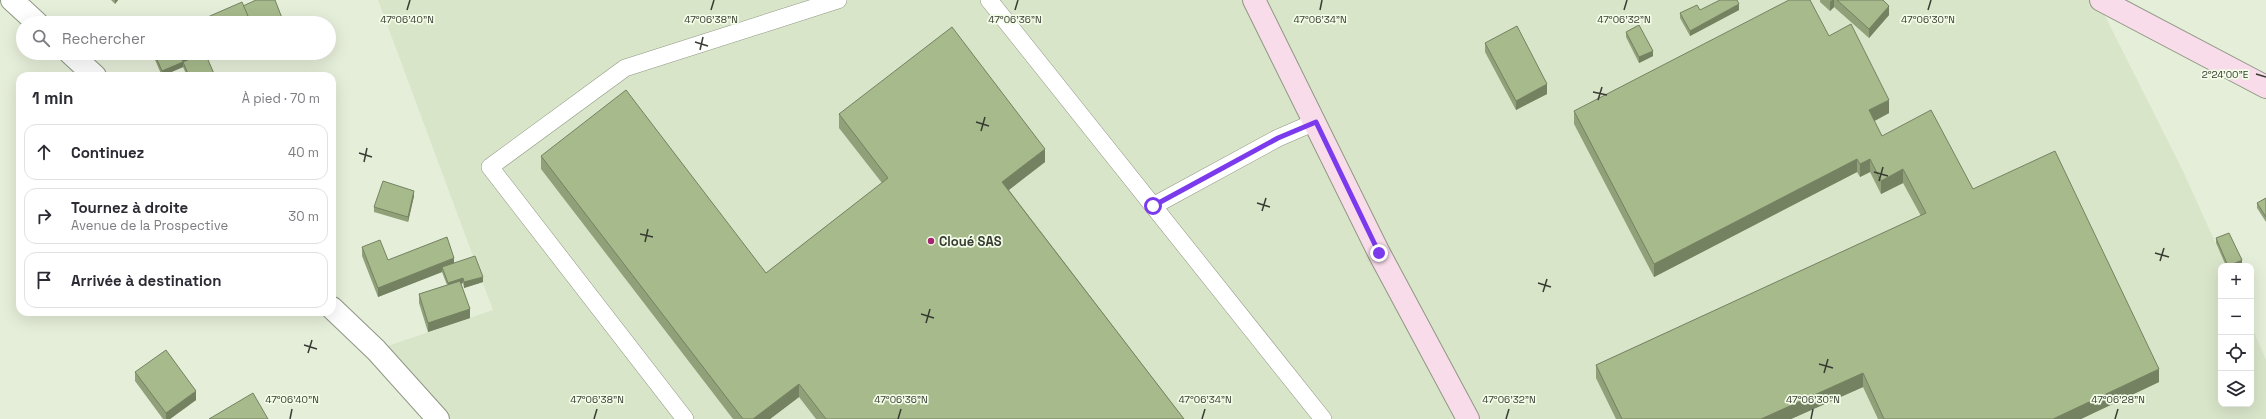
<!DOCTYPE html>
<html lang="fr">
<head>
<meta charset="utf-8">
<style>
	body { margin:0; font-family:"Space Grotesk",sans-serif; background:#f7f7f7; color:#2b2b33 }
	.controls { position:absolute; right:12px; bottom:12px; display:grid; overflow:hidden; border-radius:8px; box-shadow:0 4px 16px #0002 }
	.controls button { width:36px; height:36px; display:grid; place-items:center; padding:0; border:0; border-bottom:1px solid #e1e1e2; background:#fff; color:#2b2b33; font:20px sans-serif }
	.stop { position:absolute; width:12px; height:12px; margin:-9px; border:3px solid #7c3aed; border-radius:50%; background:#fff }
	.stop.end { background:#7c3aed; border-color:#fff; box-shadow:0 1px 4px #0008 }
	.list { margin:0; padding:0; list-style:none }
	h2 { display:flex; justify-content:space-between; align-items:center; height:52px; margin:0; padding:0 16px; font-size:17px }
	h2 small { font-size:13px; font-weight:400; color:#7c7c81 }
	.list li { display:grid; grid-template-columns:26px 1fr auto; gap:12px; align-items:center; box-sizing:border-box; height:56px; margin:0 8px 8px; padding:0 8px; border:1px solid #e1e1e2; border-radius:12px }
	.list b { display:block; font-size:15px; white-space:nowrap }
	.list p { margin:0; font-size:13px; white-space:nowrap; color:#7c7c81 }
	.list em { font-size:13px; font-style:normal; color:#7c7c81 }
	.icon { flex:none; width:22px; height:22px; fill:none; stroke:currentColor; stroke-width:2; stroke-linecap:round; stroke-linejoin:round }
	.map { position:relative; flex:none; width:2266px; height:419px; overflow:hidden }
	.search { position:absolute; background:#fff; box-shadow:0 4px 16px #0002; left:16px; top:16px; width:320px; height:44px; display:flex; align-items:center; gap:10px; box-sizing:border-box; padding:0 14px; border-radius:22px; color:#7c7c81; font-size:15px }
	.panel { position:absolute; background:#fff; box-shadow:0 4px 16px #0002; left:16px; top:72px; width:320px; height:244px; border-radius:12px }
	.map>svg:first-child { display:block }
</style>
</head>
<body>
<div class="map">
<svg width="2266" height="419" viewBox="0 0 2266 419">
	<rect width="100%" height="100%" fill="#e5eed9"/>
	<path fill="#d9e5c9" d="M 378,0 L 2097,0 L 2182,169 L 2226,266 L 2221,266 L 2221,404 L 2251,404 L 2251,325 L 2266,360 L 2266,419 L 438,419 L 376,350 L 493,310 Z"/>
	<g fill="none" stroke-linecap="round" stroke-linejoin="round">
		<defs>
			<g id="lane">
				<path d="M 989,0 L 1323,419"/>
				<path d="M 1153,206 L 1278,138 L 1315,122"/>
				<path d="M 685,419 L 490,167 L 625,68 L 838,0"/>
			</g>
			<g id="street">
				<path d="M 12,0 L 37,23"/>
				<path d="M 70,53 L 95,76"/>
				<path d="M 332,308 L 376,350 L 438,419"/>
			</g>
			<g id="secondary">
				<path d="M 1254,0 L 1379,253 L 1468,419"/>
				<path d="M 2101,0 L 2266,87"/>
			</g>
		</defs>
		<use href="#lane" stroke="#8f9784" stroke-width="18"/>
		<use href="#street" stroke="#8f9784" stroke-width="24"/>
		<use href="#secondary" stroke="#8f9784" stroke-width="24"/>
		<use href="#lane" stroke="#fff" stroke-width="17"/>
		<use href="#street" stroke="#fff" stroke-width="22"/>
		<use href="#secondary" stroke="#f8dcea" stroke-width="22"/>
	</g>
	<g fill="#90a078">
		<path d="M 111,0 L 118,0 L 115,4 Z"/>
		<path d="M 1820,0 L 1883,0 L 1889,15 L 1869,38 L 1834,7 L 1830,11 L 1820,2 Z"/>
		<path d="M 1700,10 L 1739,10 L 1690,36 L 1680,18 L 1680,13 Z"/>
		<path d="M 1626,32 L 1653,56 L 1639,63 L 1626,37 Z"/>
		<path d="M 1829,36 L 1889,113 L 1874,121 L 1882,136 L 1973,189 L 2159,382 L 2081,419 L 1878,419 L 1863,387 L 1791,419 L 1616,419 L 1596,378 L 1596,365 L 1921,216 L 1903,183 L 1881,194 L 1870,172 L 1860,177 L 1857,172 L 1654,277 L 1574,124 L 1574,111 Z"/>
		<path d="M 1485,43 L 1547,94 L 1516,110 L 1485,52 Z"/>
		<path d="M 152,53 L 214,53 L 206,56 L 215,76 L 187,76 L 183,67 L 162,76 Z"/>
		<path d="M 839,114 L 1045,162 L 1009,190 L 1184,419 L 816,419 L 799,397 L 770,419 L 733,419 L 541,169 L 541,156 L 766,273 L 882,183 L 839,128 Z"/>
		<path d="M 414,196 L 408,222 L 374,212 L 374,207 Z"/>
		<path d="M 2266,198 L 2266,222 L 2257,208 L 2257,203 Z"/>
		<path d="M 2216,238 L 2242,265 L 2239,266 L 2226,266 L 2216,243 Z"/>
		<path d="M 362,247 L 388,260 L 454,263 L 483,282 L 464,288 L 463,283 L 461,284 L 470,318 L 428,332 L 419,303 L 419,294 L 447,285 L 442,272 L 378,297 L 362,256 Z"/>
		<path d="M 135,372 L 196,400 L 170,419 L 163,419 L 135,381 Z"/>
	</g>
	<g fill="#758262">
		<path d="M 115,0 L 118,0 L 115,4 Z"/>
		<path d="M 1832,0 L 1834,0 L 1834,7 L 1830,11 L 1830,2 Z"/>
		<path d="M 1739,4 L 1739,10 L 1690,36 L 1690,31 Z"/>
		<path d="M 1889,6 L 1889,15 L 1869,38 L 1869,29 Z"/>
		<path d="M 282,18 L 282,23 L 271,23 Z"/>
		<path d="M 1653,51 L 1653,56 L 1639,63 L 1639,57 Z"/>
		<path d="M 194,53 L 214,53 L 185,66 L 183,62 L 183,58 Z"/>
		<path d="M 183,62 L 183,67 L 162,76 L 162,71 Z"/>
		<path d="M 1547,84 L 1547,94 L 1516,110 L 1516,101 Z"/>
		<path d="M 1889,100 L 1889,113 L 1869,124 L 1869,110 Z"/>
		<path d="M 1045,149 L 1045,162 L 1002,195 L 1002,182 Z"/>
		<path d="M 1857,159 L 1857,172 L 1654,277 L 1654,264 Z"/>
		<path d="M 1870,159 L 1870,172 L 1860,177 L 1860,164 Z"/>
		<path d="M 1903,169 L 1903,183 L 1881,194 L 1881,181 Z"/>
		<path d="M 414,191 L 414,196 L 408,222 L 408,217 Z"/>
		<path d="M 454,258 L 454,267 L 442,267 L 442,272 L 378,297 L 378,288 Z"/>
		<path d="M 2242,260 L 2242,265 L 2239,266 L 2233,266 L 2233,264 Z"/>
		<path d="M 483,277 L 483,282 L 464,288 L 464,282 Z"/>
		<path d="M 463,278 L 463,283 L 448,288 L 448,283 Z"/>
		<path d="M 470,309 L 470,318 L 428,332 L 428,323 Z"/>
		<path d="M 2159,369 L 2159,382 L 2081,419 L 2053,419 Z"/>
		<path d="M 1863,373 L 1863,387 L 1791,419 L 1761,419 Z"/>
		<path d="M 799,384 L 799,397 L 770,419 L 753,419 Z"/>
		<path d="M 196,391 L 196,400 L 170,419 L 166,419 L 166,413 Z"/>
	</g>
	<g fill="#a7ba8c" stroke="#758262">
		<path d="M 256,0 L 275,0 L 282,18 L 271,23 L 251,23 L 243,6 Z"/>
		<path d="M 1720,0 L 1737,0 L 1739,4 L 1690,31 L 1680,13 L 1697,5 L 1700,10 Z"/>
		<path d="M 1789,0 L 1810,0 L 1829,36 L 1851,24 L 1889,100 L 1869,110 L 1882,136 L 1931,110 L 1973,189 L 2055,151 L 2159,369 L 2053,419 L 1884,419 L 1863,373 L 1761,419 L 1622,419 L 1596,365 L 1926,213 L 1903,169 L 1881,181 L 1870,159 L 1860,164 L 1857,159 L 1654,264 L 1574,111 Z"/>
		<path d="M 1837,0 L 1883,0 L 1889,6 L 1869,29 Z"/>
		<path d="M 242,2 L 251,23 L 194,23 Z"/>
		<path d="M 1639,25 L 1653,51 L 1639,57 L 1626,32 Z"/>
		<path d="M 1517,26 L 1547,84 L 1516,101 L 1485,43 Z"/>
		<path d="M 952,27 L 1045,149 L 1002,182 L 1184,419 L 826,419 L 799,384 L 753,419 L 743,419 L 541,156 L 626,90 L 766,273 L 888,178 L 839,114 Z"/>
		<path d="M 154,53 L 179,53 L 183,62 L 162,71 Z"/>
		<path d="M 180,53 L 194,53 L 183,58 Z"/>
		<path d="M 203,53 L 205,53 L 215,76 L 189,76 L 183,62 Z"/>
		<path d="M 383,181 L 414,191 L 408,217 L 374,207 Z"/>
		<path d="M 2266,198 L 2266,217 L 2257,203 Z"/>
		<path d="M 2229,233 L 2242,260 L 2233,264 L 2234,266 L 2228,266 L 2216,238 Z"/>
		<path d="M 447,237 L 454,258 L 378,288 L 362,247 L 380,240 L 388,260 Z"/>
		<path d="M 475,256 L 483,277 L 464,282 L 463,278 L 448,283 L 442,267 Z"/>
		<path d="M 460,281 L 470,309 L 428,323 L 419,294 Z"/>
		<path d="M 166,350 L 196,391 L 166,413 L 135,372 Z"/>
		<path d="M 253,393 L 268,419 L 209,419 Z"/>
	</g>
	<g fill="none" stroke-linecap="round" stroke-linejoin="round">
		<path stroke="#7c3aed" stroke-width="5" d="M 1153,206 L 1278,138 L 1316,122 L 1379,253"/>
	</g>
	<path fill="none" stroke="#373b32" stroke-width="1.5" d="M 407,10 L 410,0M 711,10 L 714,0M 1015,10 L 1018,0M 1320,10 L 1322,0M 1624,10 L 1627,0M 1928,10 L 1931,0M 695,42 L 708,46M 700,50 L 703,37M 2256,74 L 2266,77M 1593,92 L 1607,95M 1598,100 L 1602,87M 976,122 L 989,126M 981,131 L 985,117M 359,153 L 372,157M 364,162 L 367,148M 1874,172 L 1888,176M 1879,181 L 1883,167M 1257,203 L 1270,207M 1262,211 L 1266,198M 640,234 L 653,237M 645,242 L 648,229M 2155,253 L 2169,257M 2160,261 L 2164,248M 1538,283 L 1551,287M 1543,292 L 1547,279M 921,314 L 934,318M 926,323 L 930,309M 304,345 L 317,349M 308,353 L 312,340M 1819,364 L 1833,368M 1824,373 L 1828,359M 290,419 L 292,409M 594,419 L 597,409M 898,419 L 901,409M 1202,419 L 1205,409M 1506,419 L 1509,409M 1811,419 L 1813,409M 2115,419 L 2118,409"/>
	<circle fill="#a62573" stroke="#f2fce6" stroke-width="1.5" cx="931" cy="241" r="4"/>
	<g text-anchor="middle" stroke-width="3.5" stroke-linejoin="round" paint-order="stroke">
		<g font-size="13" font-weight="bold" fill="#373b32" stroke="#f2fce6" text-anchor="start">
			<text x="939" y="246">Cloué SAS</text>
		</g>
	</g>
	<g font-size="10" text-anchor="middle" fill="#373b32" stroke="#f2fce6" stroke-width="3.5" stroke-linejoin="round" paint-order="stroke">
		<text x="407" y="23">47°06'40"N</text>
		<text x="711" y="23">47°06'38"N</text>
		<text x="1015" y="23">47°06'36"N</text>
		<text x="1320" y="23">47°06'34"N</text>
		<text x="1624" y="23">47°06'32"N</text>
		<text x="1928" y="23">47°06'30"N</text>
		<text x="2225" y="78">2°24'00"E</text>
		<text x="292" y="403">47°06'40"N</text>
		<text x="597" y="403">47°06'38"N</text>
		<text x="901" y="403">47°06'36"N</text>
		<text x="1205" y="403">47°06'34"N</text>
		<text x="1509" y="403">47°06'32"N</text>
		<text x="1813" y="403">47°06'30"N</text>
		<text x="2118" y="403">47°06'28"N</text>
	</g>
</svg>
<div class="controls">
<button>+</button>
<button>−</button>
<button><svg class="icon" aria-label="locate" viewBox="0 0 24 24"><circle cx="12" cy="12" r="6"/><path d="M12 2v4M12 18v4M2 12h4M18 12h4"/></svg></button>
<button><svg class="icon" aria-label="layers" viewBox="0 0 24 24"><path d="M12 4l9 5-9 5-9-5zM3 14l9 5 9-5"/></svg></button>
</div>
<div class="stop" style="left:1153px;top:206px"></div>
<div class="stop end" style="left:1379px;top:253px"></div>
<div class="search"><svg class="icon" aria-label="search" viewBox="0 0 24 24"><circle cx="10" cy="10" r="6"/><path d="M15 15l6 6"/></svg>Rechercher</div>
<section class="panel">
<h2>1 min<small>À pied · 70 m</small></h2>
<ul class="list">
<li><svg class="icon" aria-label="ahead" viewBox="0 0 24 24"><path d="M12 20V5M6 11l6-6 6 6"/></svg><div><b>Continuez</b></div><em>40 m</em></li>
<li><svg class="icon" aria-label="right" viewBox="0 0 24 24"><path d="M7 20v-9h11M14 6l5 5-5 5"/></svg><div><b>Tournez à droite</b><p>Avenue de la Prospective</p></div><em>30 m</em></li>
<li><svg class="icon" aria-label="arrive" viewBox="0 0 24 24"><path d="M6 21V4h12l-3 4 3 4H6"/></svg><div><b>Arrivée à destination</b></div></li>
</ul>
</section>
</div>
</body>
</html>
